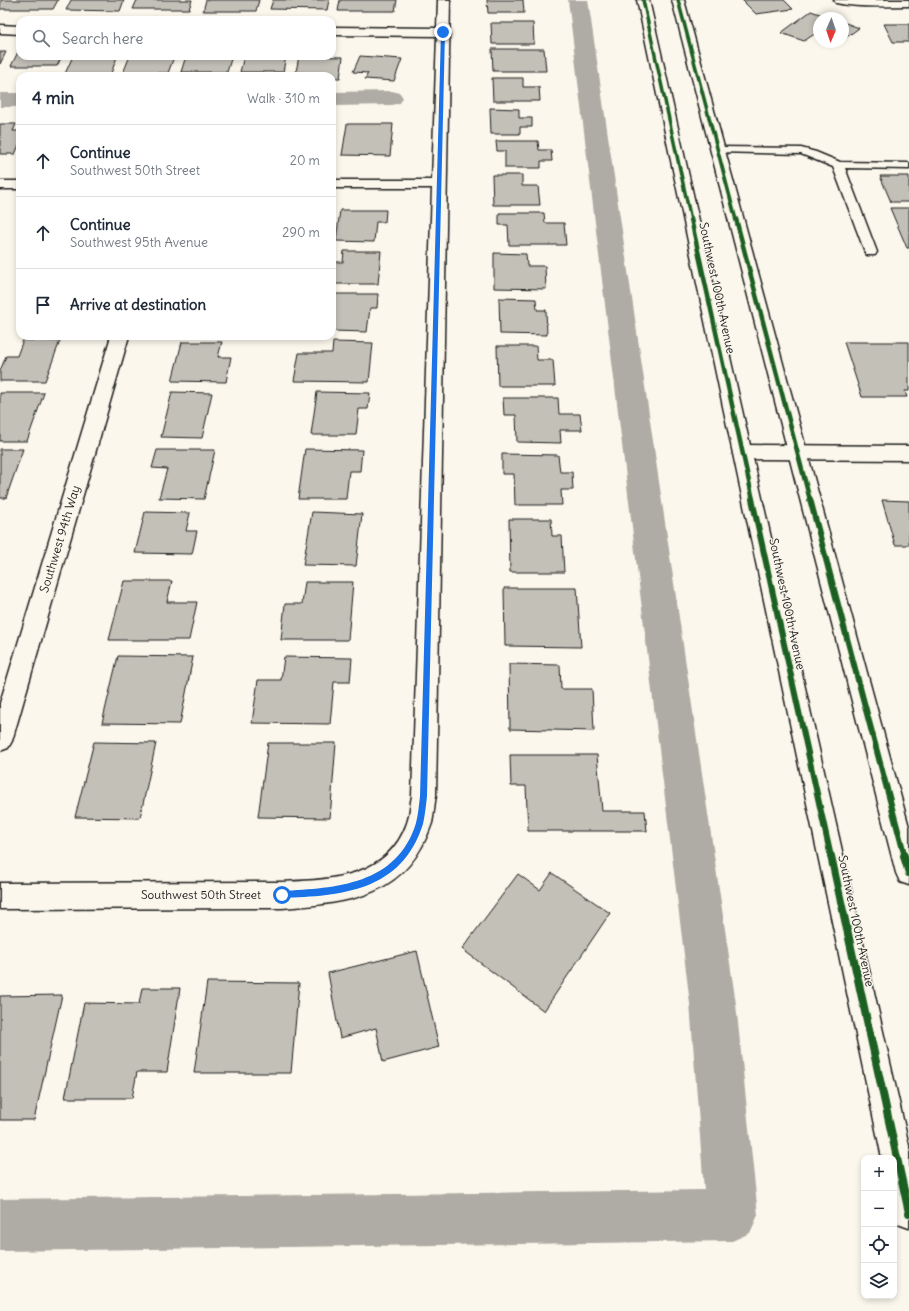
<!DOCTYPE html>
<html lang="en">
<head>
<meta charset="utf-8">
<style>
	body { margin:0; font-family:Delius,sans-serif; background:#f2f2f3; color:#1f2937 }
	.controls { position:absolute; right:12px; bottom:12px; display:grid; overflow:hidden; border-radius:8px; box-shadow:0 2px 6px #0003 }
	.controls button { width:36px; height:36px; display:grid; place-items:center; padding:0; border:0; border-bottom:1px solid #e0e1e3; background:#fff; color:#1f2937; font:20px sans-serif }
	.compass { position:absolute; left:813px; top:12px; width:36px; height:36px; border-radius:50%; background:#fff; box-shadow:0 2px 6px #0003; rotate:182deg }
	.stop { position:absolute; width:12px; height:12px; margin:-9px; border:3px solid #1a73e8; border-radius:50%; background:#fff }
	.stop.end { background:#1a73e8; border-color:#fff; box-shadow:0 1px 4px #0008 }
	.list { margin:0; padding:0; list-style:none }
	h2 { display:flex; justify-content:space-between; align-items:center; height:52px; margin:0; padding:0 16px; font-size:17px }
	h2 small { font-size:13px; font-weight:400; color:#747a83 }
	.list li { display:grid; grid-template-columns:26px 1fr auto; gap:12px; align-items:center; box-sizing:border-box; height:72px; padding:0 16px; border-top:1px solid #e0e1e3 }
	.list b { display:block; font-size:15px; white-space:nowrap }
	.list p { margin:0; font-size:13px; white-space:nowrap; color:#747a83 }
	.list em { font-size:13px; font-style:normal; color:#747a83 }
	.icon { flex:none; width:22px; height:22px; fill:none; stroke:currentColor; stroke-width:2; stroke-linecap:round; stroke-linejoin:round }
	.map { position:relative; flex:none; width:909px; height:1311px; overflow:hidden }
	.search { position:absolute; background:#fff; box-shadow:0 2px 6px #0003; left:16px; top:16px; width:320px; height:44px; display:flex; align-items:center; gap:10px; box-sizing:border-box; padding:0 14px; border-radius:12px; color:#747a83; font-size:15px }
	.panel { position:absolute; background:#fff; box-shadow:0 2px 6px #0003; left:16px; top:72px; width:320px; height:268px; border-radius:12px }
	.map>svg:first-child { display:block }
</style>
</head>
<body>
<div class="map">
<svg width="909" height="1311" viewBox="0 0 909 1311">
	<rect width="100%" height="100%" fill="#fbf7ec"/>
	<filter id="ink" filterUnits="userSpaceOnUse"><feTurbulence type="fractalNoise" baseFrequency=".025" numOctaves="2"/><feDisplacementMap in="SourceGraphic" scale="8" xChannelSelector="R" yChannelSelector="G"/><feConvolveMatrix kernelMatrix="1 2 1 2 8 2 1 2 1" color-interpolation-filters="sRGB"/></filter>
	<g filter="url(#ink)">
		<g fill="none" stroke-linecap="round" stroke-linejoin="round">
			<g fill="#afaca5" fill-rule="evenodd">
				<path d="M 568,0 L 588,0 L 736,1004 L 758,1215 L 750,1233 L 732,1241 L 0,1251 L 0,1199 L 704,1190 L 690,1004 Z"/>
				<path d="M 392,91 L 400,93 L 403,98 L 400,103 L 392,105 L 332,106 L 332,92 Z"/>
				<rect x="0" y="93" width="20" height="14"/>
			</g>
		</g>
		<g fill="#c3c0b8" stroke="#1c1c1c">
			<path d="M 1,0 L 58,0 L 53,9 L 0,9 Z"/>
			<path d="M 71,0 L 124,0 L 120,11 L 66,10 Z"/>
			<path d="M 137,0 L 192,0 L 189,9 L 133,9 Z"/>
			<path d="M 206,0 L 259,0 L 256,11 L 203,11 Z"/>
			<path d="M 273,0 L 329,0 L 327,10 L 270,9 Z"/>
			<path d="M 340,0 L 397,0 L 395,11 L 338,11 Z"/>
			<path d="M 487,0 L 523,0 L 524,13 L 488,13 Z"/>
			<path d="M 742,0 L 784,0 L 793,9 L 756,14 Z"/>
			<path d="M 811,11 L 831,18 L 819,18 L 819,31 L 804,41 L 781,33 Z"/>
			<path d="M 843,22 L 859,28 L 844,39 Z"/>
			<path d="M 491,23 L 533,23 L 534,44 L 492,44 Z"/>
			<path d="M 884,24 L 909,24 L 909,42 L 893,42 Z"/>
			<path d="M 492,49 L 544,49 L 546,71 L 493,71 Z"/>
			<path d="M 0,52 L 6,52 L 0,64 Z"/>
			<path d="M 18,52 L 20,52 L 20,56 L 62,56 L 57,66 L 11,66 Z"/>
			<path d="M 73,56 L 95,56 L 117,57 L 110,76 L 64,76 Z"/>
			<path d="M 130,56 L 148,56 L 174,57 L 168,73 L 123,73 Z"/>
			<path d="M 186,56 L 232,56 L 227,72 L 181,72 Z"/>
			<path d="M 244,56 L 286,56 L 283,72 L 240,72 Z"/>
			<path d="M 299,56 L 343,57 L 340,78 L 332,78 L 332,76 L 311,76 L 312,73 L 296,72 Z"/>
			<path d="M 360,56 L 402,59 L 394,81 L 365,79 L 368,73 L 353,72 Z"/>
			<path d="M 492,78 L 523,78 L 523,87 L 539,87 L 540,101 L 493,101 Z"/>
			<path d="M 490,108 L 519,109 L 519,118 L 532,118 L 532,127 L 520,127 L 520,134 L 491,134 Z"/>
			<path d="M 0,124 L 16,124 L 13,131 L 20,131 L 20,143 L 15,154 L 0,154 Z"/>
			<path d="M 347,124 L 393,124 L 390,156 L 342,155 Z"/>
			<path d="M 496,141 L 538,141 L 539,150 L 551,150 L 552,161 L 541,161 L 541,168 L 505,168 L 505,151 L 497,151 Z"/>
			<path d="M 492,175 L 522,175 L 522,186 L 538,186 L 540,205 L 493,205 Z"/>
			<path d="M 880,176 L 909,176 L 909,202 L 891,202 Z"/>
			<path d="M 890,208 L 909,208 L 909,248 L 907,248 Z"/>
			<path d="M 340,210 L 386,210 L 385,222 L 376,222 L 374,242 L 336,241 Z"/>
			<path d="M 499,213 L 544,213 L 545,223 L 564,223 L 566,245 L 509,245 L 508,225 L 499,225 Z"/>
			<path d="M 344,251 L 381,251 L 378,284 L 332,284 L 335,262 L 343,262 Z"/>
			<path d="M 494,253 L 526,254 L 527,266 L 545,266 L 546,289 L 494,288 Z"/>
			<path d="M 332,294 L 378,294 L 377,308 L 370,308 L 367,332 L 332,331 Z"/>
			<path d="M 499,298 L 536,299 L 537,310 L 546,310 L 547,335 L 500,334 Z"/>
			<path d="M 23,340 L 60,341 L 45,381 L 0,381 L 0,371 L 6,356 L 17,356 Z"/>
			<path d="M 182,342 L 222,342 L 218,357 L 231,357 L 226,382 L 172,381 Z"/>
			<path d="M 333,342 L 373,343 L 369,382 L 294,381 L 299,353 L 332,353 Z"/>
			<path d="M 844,342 L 909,342 L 909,391 L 905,391 L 907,397 L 862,397 Z"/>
			<path d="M 497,346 L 536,346 L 537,360 L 553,360 L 555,386 L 498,386 Z"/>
			<path d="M 172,392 L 212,393 L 202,438 L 161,437 Z"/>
			<path d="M 317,392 L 370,393 L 368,409 L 359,409 L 356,435 L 311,435 Z"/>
			<path d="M 0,393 L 44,393 L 27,441 L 0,441 Z"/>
			<path d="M 503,398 L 558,398 L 559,414 L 580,414 L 582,430 L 560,430 L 561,443 L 517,442 L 516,415 L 504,415 Z"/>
			<path d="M 0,449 L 23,449 L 6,498 L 0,498 Z"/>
			<path d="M 305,449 L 362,450 L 360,471 L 349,471 L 346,499 L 298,499 Z"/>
			<path d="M 157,450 L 215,450 L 204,499 L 159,498 L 167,469 L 152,468 Z"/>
			<path d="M 502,454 L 558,455 L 560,472 L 572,472 L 573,490 L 561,490 L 562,505 L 515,505 L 514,474 L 502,474 Z"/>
			<path d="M 882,500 L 909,501 L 909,545 L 895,545 Z"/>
			<path d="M 145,512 L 190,513 L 186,531 L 197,531 L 192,554 L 135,553 Z"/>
			<path d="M 312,512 L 362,514 L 356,566 L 303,565 Z"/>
			<path d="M 509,519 L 551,519 L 552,536 L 562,536 L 564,572 L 510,572 Z"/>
			<path d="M 124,581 L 172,581 L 167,602 L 197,602 L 189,640 L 109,640 Z"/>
			<path d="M 305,582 L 353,582 L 348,640 L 281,640 L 285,604 L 302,604 Z"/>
			<path d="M 504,588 L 577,588 L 581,647 L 505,646 Z"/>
			<path d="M 118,656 L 193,657 L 180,724 L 102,723 Z"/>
			<path d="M 284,657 L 352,658 L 350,682 L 334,682 L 330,724 L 252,723 L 258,680 L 281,680 Z"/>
			<path d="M 509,664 L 560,665 L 561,689 L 592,689 L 594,731 L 510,729 Z"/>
			<path d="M 94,742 L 156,743 L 140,818 L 75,817 Z"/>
			<path d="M 268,743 L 336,743 L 330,818 L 258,817 Z"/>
			<path d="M 510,755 L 597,755 L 602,811 L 645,811 L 647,831 L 528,831 L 526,786 L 511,786 Z"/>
			<path d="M 552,873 L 610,913 L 544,1011 L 462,949 L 518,874 L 540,890 Z"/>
			<path d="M 417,951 L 439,1047 L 383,1062 L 376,1028 L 340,1038 L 328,973 Z"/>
			<path d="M 207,982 L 299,983 L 291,1073 L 194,1073 Z"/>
			<path d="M 142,988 L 180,988 L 167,1072 L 137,1072 L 132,1098 L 65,1098 L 84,1003 L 139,1004 Z"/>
			<path d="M 62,995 L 34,1120 L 0,1120 L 0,996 Z"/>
		</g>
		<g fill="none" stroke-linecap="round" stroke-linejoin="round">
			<defs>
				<path id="lane" d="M 718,147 L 801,148 L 816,152 L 840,162 L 909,163 L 909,169 L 845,168 L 877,252 L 875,255 L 867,255 L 865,252 L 833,167 L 801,154 L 714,152 L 712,150 Z"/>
				<g id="street">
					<path d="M 438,0 L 450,0 L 436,796 C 434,805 434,814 432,823 C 407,897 350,903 282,908 L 0,909 L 0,883 L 282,882 C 331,880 388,878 407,823 C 410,815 410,805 412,796 L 432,188 L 332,188 L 332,180 L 432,180 L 437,36 L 332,35 L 332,27 L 437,28 Z"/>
					<path d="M 834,0 L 909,0 L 909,6 C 885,6 859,8 836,3 Z"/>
					<path d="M 0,25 L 20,26 L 20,34 L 0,33 Z"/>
					<rect x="0" y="181" width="20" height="8"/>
					<path d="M 111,336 L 129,336 L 12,741 L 8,748 L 0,751 L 0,703 Z"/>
					<path d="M 742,445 L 909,446 L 909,460 L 742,459 L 735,457 L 733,452 L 735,447 Z"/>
				</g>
				<g id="secondary">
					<path d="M 637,0 L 649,0 L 909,1146 L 909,1228 L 898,1224 L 894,1214 L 894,1158 L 882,1158 Z"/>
					<path d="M 672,0 L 684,0 L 909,827 L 909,885 L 900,882 L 896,873 Z"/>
				</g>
			</defs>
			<use href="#lane" stroke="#1c1c1c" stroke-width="3"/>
			<use href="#street" stroke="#1c1c1c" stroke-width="3"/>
			<use href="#secondary" stroke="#1c1c1c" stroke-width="3"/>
			<use href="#lane" fill="#fbf7ec" fill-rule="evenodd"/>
			<use href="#street" fill="#fbf7ec" fill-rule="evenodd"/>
			<use href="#secondary" fill="#fbf7ec" fill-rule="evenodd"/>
			<defs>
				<g id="cycleway-far3">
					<path d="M 643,0 L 691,220"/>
					<path d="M 678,0 L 736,220"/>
				</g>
				<g id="cycleway-far2">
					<path d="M 691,219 L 753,500"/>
					<path d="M 736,219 L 810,500"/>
				</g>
				<g id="cycleway-far1">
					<path d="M 752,499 L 831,857"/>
					<path d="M 810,499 L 905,857"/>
				</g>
				<g id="cycleway">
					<path d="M 831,856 L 909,1213"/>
					<path d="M 904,856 L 909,873"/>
				</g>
			</defs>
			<use href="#cycleway-far3" stroke="#fbf7ec" stroke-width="5"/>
			<use href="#cycleway-far2" stroke="#fbf7ec" stroke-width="6"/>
			<use href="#cycleway-far1" stroke="#fbf7ec" stroke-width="8"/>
			<use href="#cycleway" stroke="#fbf7ec" stroke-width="10"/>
			<use href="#cycleway-far3" stroke="#1b5e20" stroke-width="3.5"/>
			<use href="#cycleway-far2" stroke="#1b5e20" stroke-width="4.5"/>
			<use href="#cycleway-far1" stroke="#1b5e20" stroke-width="6"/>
			<use href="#cycleway" stroke="#1b5e20" stroke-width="8"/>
		</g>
	</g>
	<path fill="#1a73e8" d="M 443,31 L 445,32 L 427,796 C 426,805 425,815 423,824 C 402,891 342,896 282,898 L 279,895 L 282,891 C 336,888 397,885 416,823 C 418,815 419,805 420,796 L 441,32 Z"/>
	<g text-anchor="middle" stroke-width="3" stroke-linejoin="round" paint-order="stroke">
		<g font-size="12" fill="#1c1c1c" stroke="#fbf7ec">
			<text transform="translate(717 288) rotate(78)" y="4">Southwest 100th Avenue</text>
			<text transform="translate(60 539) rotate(-73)" y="4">Southwest 94th Way</text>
			<text transform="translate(787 604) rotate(78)" y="4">Southwest 100th Avenue</text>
			<text x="201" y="899">Southwest 50th Street</text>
			<text transform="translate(856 921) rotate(78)" y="4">Southwest 100th Avenue</text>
		</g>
	</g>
</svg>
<div class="controls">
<button>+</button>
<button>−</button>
<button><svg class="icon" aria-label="locate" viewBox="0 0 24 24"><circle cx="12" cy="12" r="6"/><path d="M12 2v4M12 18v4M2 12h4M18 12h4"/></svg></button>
<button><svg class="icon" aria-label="layers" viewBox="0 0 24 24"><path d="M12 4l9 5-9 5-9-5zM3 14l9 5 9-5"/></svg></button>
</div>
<svg class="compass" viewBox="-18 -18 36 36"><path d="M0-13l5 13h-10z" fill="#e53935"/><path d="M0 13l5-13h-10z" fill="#747a83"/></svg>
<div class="stop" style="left:282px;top:895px"></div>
<div class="stop end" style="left:443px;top:32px"></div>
<div class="search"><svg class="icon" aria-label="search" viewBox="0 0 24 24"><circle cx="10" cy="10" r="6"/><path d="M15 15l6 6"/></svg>Search here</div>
<section class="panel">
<h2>4 min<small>Walk · 310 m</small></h2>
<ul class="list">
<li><svg class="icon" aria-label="ahead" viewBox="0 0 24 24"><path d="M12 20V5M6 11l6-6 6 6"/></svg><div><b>Continue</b><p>Southwest 50th Street</p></div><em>20 m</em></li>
<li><svg class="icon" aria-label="ahead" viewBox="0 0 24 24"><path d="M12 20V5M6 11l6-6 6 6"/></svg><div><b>Continue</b><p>Southwest 95th Avenue</p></div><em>290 m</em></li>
<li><svg class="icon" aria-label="arrive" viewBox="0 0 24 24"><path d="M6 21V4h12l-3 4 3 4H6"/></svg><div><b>Arrive at destination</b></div></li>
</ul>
</section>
</div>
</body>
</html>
